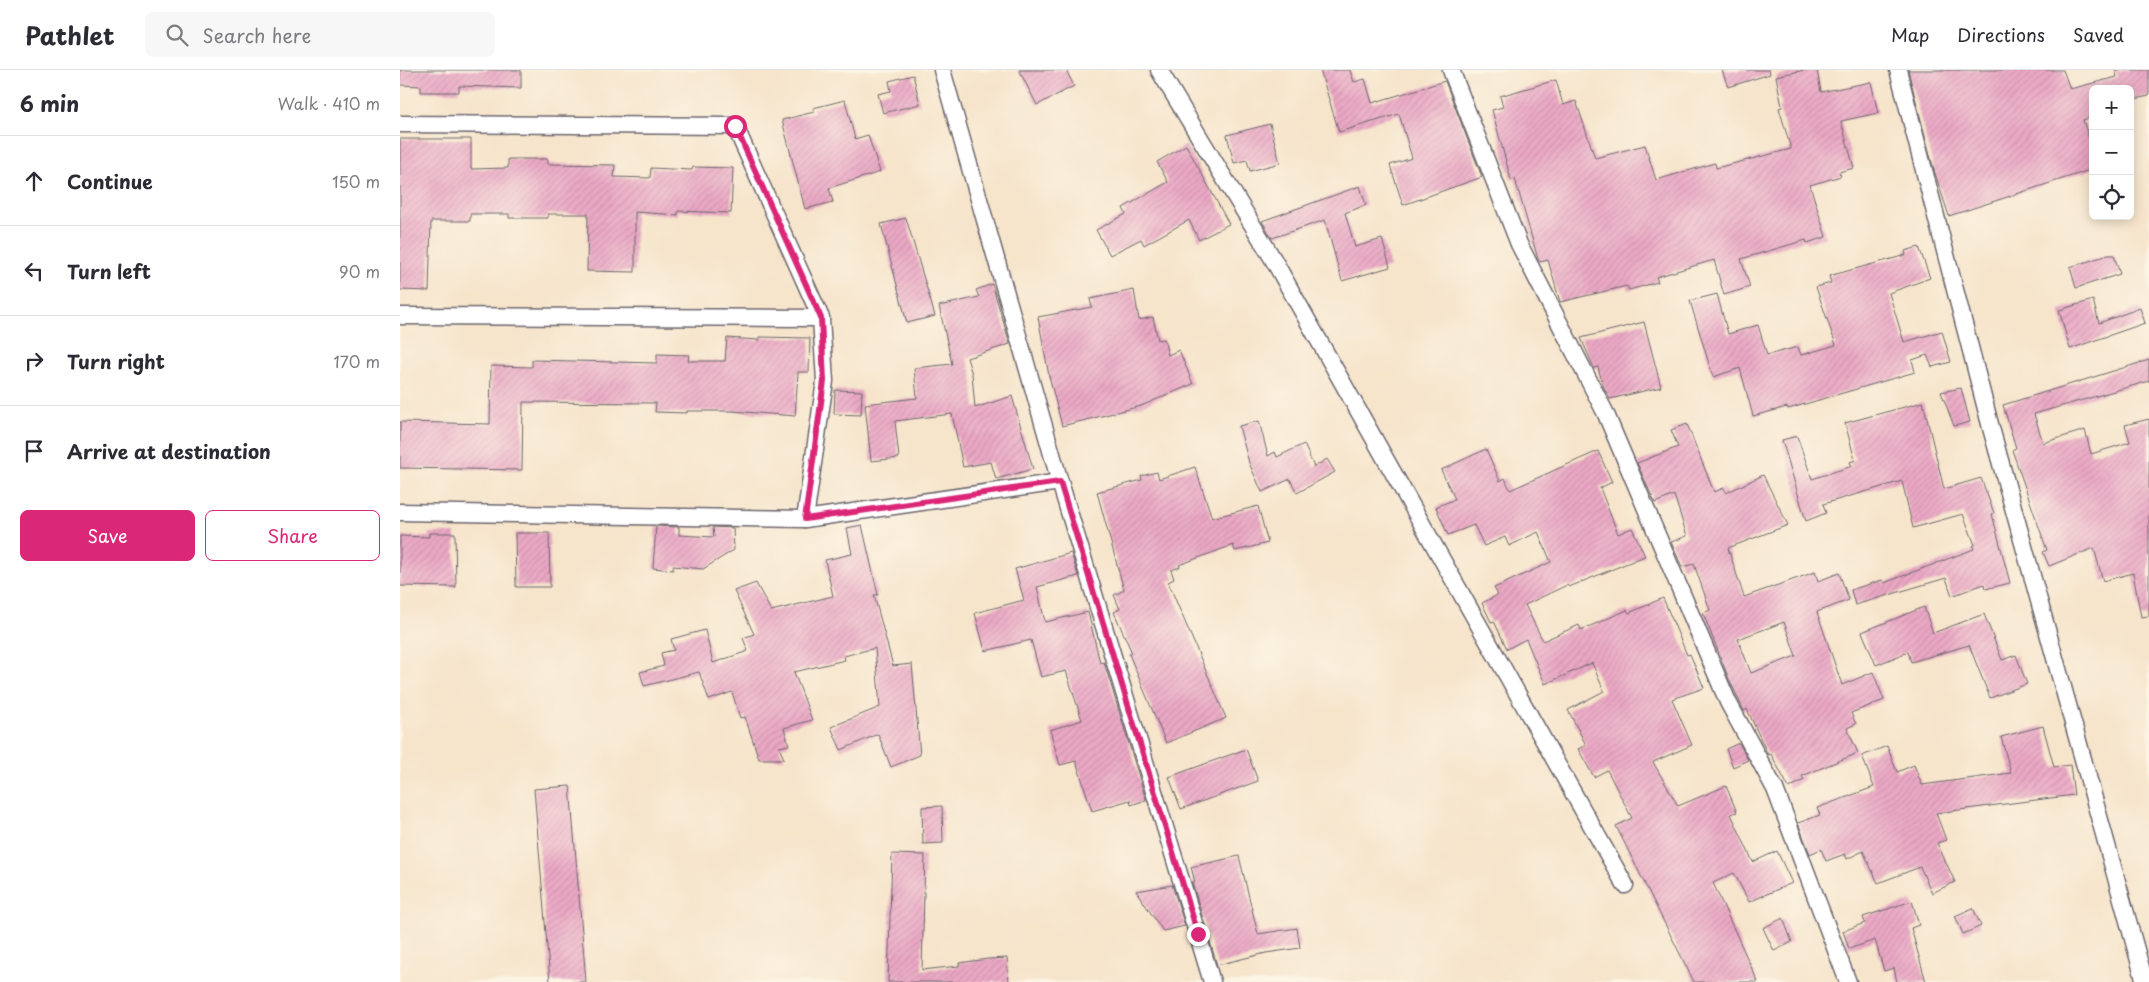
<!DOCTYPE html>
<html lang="en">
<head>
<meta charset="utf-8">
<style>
	body { margin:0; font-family:"Playpen Sans",sans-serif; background:#f7f7f7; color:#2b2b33 }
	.controls { position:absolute; right:15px; top:15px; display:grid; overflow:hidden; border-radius:8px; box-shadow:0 2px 12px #0003 }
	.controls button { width:45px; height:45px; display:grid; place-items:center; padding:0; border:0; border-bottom:1px solid #e1e1e2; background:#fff; color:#2b2b33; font:25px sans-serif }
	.stop { position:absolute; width:15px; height:15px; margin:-11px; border:4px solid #db2777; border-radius:50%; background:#fff }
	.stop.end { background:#db2777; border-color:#fff; box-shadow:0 1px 5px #0008 }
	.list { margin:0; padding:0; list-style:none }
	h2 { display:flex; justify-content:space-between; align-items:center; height:65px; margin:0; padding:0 20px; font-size:21px }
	h2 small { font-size:16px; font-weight:400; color:#7c7c81 }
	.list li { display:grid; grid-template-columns:32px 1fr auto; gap:15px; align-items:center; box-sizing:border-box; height:90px; padding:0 20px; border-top:1px solid #e1e1e2 }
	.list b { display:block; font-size:19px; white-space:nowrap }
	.list em { font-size:16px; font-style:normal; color:#7c7c81 }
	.actions { display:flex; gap:10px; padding:15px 20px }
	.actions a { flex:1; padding:11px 0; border:1px solid #db2777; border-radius:8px; text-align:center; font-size:18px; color:#db2777 }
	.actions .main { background:#db2777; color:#fff }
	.icon { flex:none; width:28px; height:28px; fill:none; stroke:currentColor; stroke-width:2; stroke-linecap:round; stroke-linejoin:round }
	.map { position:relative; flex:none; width:1749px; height:912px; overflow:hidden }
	header { display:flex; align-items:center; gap:30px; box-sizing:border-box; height:70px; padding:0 25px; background:#fff; border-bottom:1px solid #e1e1e2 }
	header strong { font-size:24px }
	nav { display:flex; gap:28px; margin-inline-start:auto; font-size:18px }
	.search { width:350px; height:45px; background:#f7f7f7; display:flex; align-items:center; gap:12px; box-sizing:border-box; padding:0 18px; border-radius:8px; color:#7c7c81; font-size:19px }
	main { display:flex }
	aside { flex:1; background:#fff }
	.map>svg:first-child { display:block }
</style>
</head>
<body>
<header>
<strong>Pathlet</strong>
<div class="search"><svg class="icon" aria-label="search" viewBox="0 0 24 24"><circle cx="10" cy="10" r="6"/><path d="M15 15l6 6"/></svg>Search here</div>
<nav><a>Map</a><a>Directions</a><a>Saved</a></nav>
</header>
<main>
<aside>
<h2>6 min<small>Walk · 410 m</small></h2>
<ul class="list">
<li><svg class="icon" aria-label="ahead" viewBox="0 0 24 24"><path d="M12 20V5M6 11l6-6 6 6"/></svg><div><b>Continue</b></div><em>150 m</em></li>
<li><svg class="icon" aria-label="left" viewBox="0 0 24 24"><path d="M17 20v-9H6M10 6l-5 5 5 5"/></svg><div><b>Turn left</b></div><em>90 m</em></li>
<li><svg class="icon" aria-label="right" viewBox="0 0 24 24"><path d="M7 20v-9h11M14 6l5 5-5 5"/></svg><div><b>Turn right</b></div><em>170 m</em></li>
<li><svg class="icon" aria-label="arrive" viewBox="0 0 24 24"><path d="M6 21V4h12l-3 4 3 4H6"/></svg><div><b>Arrive at destination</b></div></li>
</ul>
<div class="actions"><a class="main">Save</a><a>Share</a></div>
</aside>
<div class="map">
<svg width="1749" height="912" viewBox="0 0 1749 912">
	<defs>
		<pattern id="building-hatch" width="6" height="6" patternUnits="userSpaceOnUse" patternTransform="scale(1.25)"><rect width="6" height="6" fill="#eba8c5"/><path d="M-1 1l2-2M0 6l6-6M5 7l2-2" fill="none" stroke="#c990aa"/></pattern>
	</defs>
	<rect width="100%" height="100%" fill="#fcf5e5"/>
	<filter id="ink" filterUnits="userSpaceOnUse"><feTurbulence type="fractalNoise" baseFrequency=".02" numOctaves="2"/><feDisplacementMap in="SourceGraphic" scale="10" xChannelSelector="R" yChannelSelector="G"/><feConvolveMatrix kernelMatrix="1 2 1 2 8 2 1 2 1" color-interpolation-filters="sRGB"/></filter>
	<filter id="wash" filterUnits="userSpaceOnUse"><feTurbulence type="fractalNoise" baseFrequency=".0096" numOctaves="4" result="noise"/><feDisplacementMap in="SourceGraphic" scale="20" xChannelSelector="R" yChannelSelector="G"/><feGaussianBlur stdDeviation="1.12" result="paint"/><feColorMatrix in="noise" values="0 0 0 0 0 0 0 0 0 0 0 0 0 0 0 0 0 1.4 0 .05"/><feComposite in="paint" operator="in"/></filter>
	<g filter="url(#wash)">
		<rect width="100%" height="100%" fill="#f6e4cb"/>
		<g id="blocks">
			<g fill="url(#building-hatch)" fill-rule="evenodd">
				<path d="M 0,0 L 121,0 L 121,18 L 59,16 L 59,22 L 21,22 L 21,16 L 0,15 Z"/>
				<path d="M 619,0 L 666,0 L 674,16 L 637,35 Z"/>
				<path d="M 920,0 L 950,0 L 954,12 L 965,9 L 972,33 L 1045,11 L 1082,107 L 1003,135 L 990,95 L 1012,88 L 999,44 L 939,62 Z"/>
				<path d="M 1322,0 L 1369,0 L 1370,4 L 1328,17 Z"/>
				<path d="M 1405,0 L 1417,0 L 1421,22 L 1471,12 L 1478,43 L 1441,51 L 1454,98 L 1439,102 L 1441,106 L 1410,115 L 1426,167 L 1407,173 L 1406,170 L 1341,189 L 1350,217 L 1324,225 L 1314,190 L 1256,207 L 1258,212 L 1229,220 L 1227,216 L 1160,232 L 1148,190 L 1140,192 L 1138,189 L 1115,109 L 1111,110 L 1092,40 L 1103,37 L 1100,26 L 1156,10 L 1163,35 L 1176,31 L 1195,88 L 1245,75 L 1256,110 L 1315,93 L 1316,98 L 1391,79 L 1379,38 L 1382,37 L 1376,6 Z"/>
				<path d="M 1508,0 L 1663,0 L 1670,19 L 1717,7 L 1715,0 L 1749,0 L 1749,26 L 1730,30 L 1730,19 L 1693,19 L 1693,47 L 1683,50 L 1693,81 L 1693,99 L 1549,146 L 1534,100 Z"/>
				<path d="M 513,5 L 520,34 L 483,43 L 478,24 L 491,21 L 489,11 Z"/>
				<path d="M 445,30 L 455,69 L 468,65 L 480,102 L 429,118 L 433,132 L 405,139 L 382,50 L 414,42 L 413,38 Z"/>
				<path d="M 870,54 L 880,93 L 850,101 L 847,90 L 834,93 L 827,65 Z"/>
				<path d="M 0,69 L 71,69 L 71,99 L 108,98 L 108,89 L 148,89 L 148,94 L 215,95 L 214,107 L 250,108 L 251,98 L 292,100 L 293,97 L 333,98 L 331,143 L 278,141 L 278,145 L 235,142 L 235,202 L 187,201 L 188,144 L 148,144 L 148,148 L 109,148 L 109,144 L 70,144 L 70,151 L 31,151 L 29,221 L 0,220 Z"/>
				<path d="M 786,75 L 829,154 L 799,170 L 789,150 L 744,175 L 741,169 L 710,185 L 696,160 L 726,144 L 723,138 L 768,112 L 757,92 Z"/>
				<path d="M 960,116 L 966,135 L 945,143 L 955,177 L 982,169 L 990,197 L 942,211 L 925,150 L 872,168 L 862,151 Z"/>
				<path d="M 506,148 L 535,246 L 507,253 L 481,154 Z"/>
				<path d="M 1519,177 L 1530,208 L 1489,223 L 1504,272 L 1542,261 L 1551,292 L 1532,297 L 1527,285 L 1512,290 L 1515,302 L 1388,339 L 1387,337 L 1353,346 L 1340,298 L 1313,307 L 1290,231 L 1317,224 L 1328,264 L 1358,255 L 1367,285 L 1398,277 L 1401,285 L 1436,275 L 1416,217 L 1431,213 L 1429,206 L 1506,185 L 1505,181 Z"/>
				<path d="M 1708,185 L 1714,185 L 1720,204 L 1676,218 L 1670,197 Z"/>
				<path d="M 592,214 L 610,274 L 567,288 L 572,304 L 575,338 L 612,326 L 633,399 L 596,409 L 591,392 L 563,397 L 552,344 L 495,351 L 499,388 L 471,391 L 465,334 L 517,328 L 514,298 L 552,294 L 539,236 L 579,227 L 576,220 Z"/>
				<path d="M 734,220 L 739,250 L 753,247 L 758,270 L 764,269 L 768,285 L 779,280 L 793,314 L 741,336 L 662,356 L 649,306 L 638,247 L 692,237 L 690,229 Z"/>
				<path d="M 1693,230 L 1699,253 L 1740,238 L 1745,253 L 1670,279 L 1659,240 Z"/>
				<path d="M 1244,252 L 1261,317 L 1210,329 L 1203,316 L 1198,297 L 1194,298 L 1181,268 Z"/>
				<path d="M 359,267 L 410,268 L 409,302 L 398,302 L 395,346 L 332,341 L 287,341 L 287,343 L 255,342 L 256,333 L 123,332 L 122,400 L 0,398 L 0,352 L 90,354 L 91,296 L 132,297 L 132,290 L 257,293 L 257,284 L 289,285 L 288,291 L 325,291 L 327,268 L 359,270 Z"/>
				<path d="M 1749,290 L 1749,311 L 1634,344 L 1643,373 L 1685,360 L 1691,384 L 1730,372 L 1725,355 L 1749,349 L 1749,546 L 1741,547 L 1733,503 L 1703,511 L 1694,478 L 1649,496 L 1643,482 L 1647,480 L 1612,380 L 1616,378 L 1603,335 Z"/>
				<path d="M 1561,318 L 1570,352 L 1554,356 L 1541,322 Z"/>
				<path d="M 435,320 L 462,321 L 461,345 L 434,344 Z"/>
				<path d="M 1523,332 L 1544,419 L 1581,408 L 1594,443 L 1592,444 L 1610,513 L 1585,519 L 1584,514 L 1552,526 L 1546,508 L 1455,535 L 1451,520 L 1482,510 L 1484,513 L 1574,479 L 1573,476 L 1575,475 L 1563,444 L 1513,458 L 1502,411 L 1423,434 L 1426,443 L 1406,451 L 1382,370 L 1397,366 L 1412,409 L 1452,396 L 1450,392 L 1455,390 L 1445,353 Z"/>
				<path d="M 859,351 L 868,386 L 875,382 L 877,387 L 904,374 L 914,397 L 927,389 L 935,402 L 897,423 L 890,409 L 862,422 L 849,393 L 839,356 Z"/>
				<path d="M 1287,354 L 1314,422 L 1324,418 L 1326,423 L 1363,405 L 1388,455 L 1328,478 L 1344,527 L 1415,502 L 1418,511 L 1439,503 L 1449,530 L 1417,542 L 1442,615 L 1473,602 L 1484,630 L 1451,643 L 1456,654 L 1447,658 L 1458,683 L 1402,706 L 1404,710 L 1389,718 L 1371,684 L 1368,685 L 1347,639 L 1344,641 L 1329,609 L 1303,543 L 1310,540 L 1294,494 L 1282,497 L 1271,472 L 1287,466 L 1274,425 L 1255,433 L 1237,393 L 1278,377 L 1271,360 ZM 1384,552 L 1396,586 L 1351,603 L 1338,569 Z"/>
				<path d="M 1086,379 L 1100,411 L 1105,408 L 1110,420 L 1198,381 L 1212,412 L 1200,418 L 1218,464 L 1232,458 L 1245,486 L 1169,517 L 1167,515 L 1125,535 L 1143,571 L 1179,555 L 1181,560 L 1227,540 L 1229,543 L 1263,528 L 1287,585 L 1290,584 L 1304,618 L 1272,629 L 1292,675 L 1253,692 L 1278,736 L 1326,716 L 1337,742 L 1331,744 L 1353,792 L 1377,781 L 1392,813 L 1349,832 L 1334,803 L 1313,813 L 1358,912 L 1294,912 L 1216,756 L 1232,748 L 1207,700 L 1194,707 L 1178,679 L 1186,675 L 1168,640 L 1204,621 L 1192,593 L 1145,614 L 1126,569 L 1107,579 L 1094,551 L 1091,552 L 1082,533 L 1098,525 L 1094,518 L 1151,492 L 1138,462 L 1109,476 L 1105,467 L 1084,476 L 1074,455 L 1048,465 L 1036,437 L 1055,429 L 1041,400 Z"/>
				<path d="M 795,397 L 812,448 L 858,436 L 868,473 L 835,481 L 833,475 L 779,495 L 780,497 L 771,500 L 774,509 L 768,512 L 826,648 L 766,673 L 729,584 L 732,583 L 714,542 L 720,539 L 714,525 L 724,520 L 697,422 L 742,410 L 741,406 L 757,402 L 759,409 Z"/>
				<path d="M 462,455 L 478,525 L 474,525 L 493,596 L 512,594 L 520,685 L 491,697 L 478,664 L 441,680 L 431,657 L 480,637 L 475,578 L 444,586 L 445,590 L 394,602 L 412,650 L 384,658 L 389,675 L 379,677 L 384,689 L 359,689 L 345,647 L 340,648 L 332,622 L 309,630 L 299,602 L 244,616 L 240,602 L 264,596 L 261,583 L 274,580 L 271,569 L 305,560 L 313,593 L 348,581 L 343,568 L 354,564 L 334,521 L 356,513 L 371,541 L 433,526 L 425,490 L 452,484 L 447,458 Z"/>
				<path d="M 256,456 L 279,457 L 279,465 L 314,467 L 313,457 L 333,458 L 334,480 L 303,499 L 273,496 L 273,500 L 253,498 Z"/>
				<path d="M 29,463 L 55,463 L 56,517 L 0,516 L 0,466 L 29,467 Z"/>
				<path d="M 115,463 L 149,463 L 150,517 L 116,517 Z"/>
				<path d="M 671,483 L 678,506 L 637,517 L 645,552 L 688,542 L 700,593 L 704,592 L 746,730 L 731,735 L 730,730 L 692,741 L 676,691 L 660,695 L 650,660 L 682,650 L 666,601 L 641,607 L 631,570 L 585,581 L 575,543 L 624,530 L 615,499 Z"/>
				<path d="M 1524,537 L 1533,563 L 1584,544 L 1602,590 L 1616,585 L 1627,614 L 1590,628 L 1569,575 L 1511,592 L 1508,582 L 1476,595 L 1462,562 Z"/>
				<path d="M 1643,656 L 1654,697 L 1670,695 L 1674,725 L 1536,743 L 1546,770 L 1537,773 L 1555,812 L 1532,823 L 1520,797 L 1478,813 L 1463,781 L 1447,789 L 1445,784 L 1426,791 L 1421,779 L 1410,784 L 1398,753 L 1420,745 L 1417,738 L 1474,717 L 1462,686 L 1487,676 L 1497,702 L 1514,695 L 1522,715 L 1611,703 L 1601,667 Z"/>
				<path d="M 1339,673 L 1348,690 L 1333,697 L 1326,679 Z"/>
				<path d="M 846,679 L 858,711 L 781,739 L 769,707 Z"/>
				<path d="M 170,716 L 186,912 L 150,912 L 134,719 Z"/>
				<path d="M 542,736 L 543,773 L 523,774 L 522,737 Z"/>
				<path d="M 492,784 L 525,785 L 522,900 L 559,896 L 559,893 L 588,889 L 607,888 L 609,912 L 488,912 Z"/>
				<path d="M 839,786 L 858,864 L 897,858 L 900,878 L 866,883 L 817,895 L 792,812 L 795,812 L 791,797 Z"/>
				<path d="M 772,815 L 785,856 L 763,861 L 736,821 Z"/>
				<path d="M 1512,831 L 1519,855 L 1511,858 L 1526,912 L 1497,912 L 1494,898 L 1484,901 L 1475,870 L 1449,879 L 1443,861 L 1465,853 L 1463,847 Z"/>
				<path d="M 1573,838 L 1581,856 L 1563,864 L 1555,846 Z"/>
				<path d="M 1383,848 L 1392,872 L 1374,881 L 1363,858 Z"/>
			</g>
		</g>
	</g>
	<g filter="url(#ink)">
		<use href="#blocks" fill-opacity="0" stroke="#6c666d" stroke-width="1"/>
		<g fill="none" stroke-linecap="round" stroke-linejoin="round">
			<defs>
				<g id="street">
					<path d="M 542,0 L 660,412 L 812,912"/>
					<path d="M 759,0 L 873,189 L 1225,815"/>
					<path d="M 1051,0 L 1119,174 L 1205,342 L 1328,632 L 1375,719 L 1448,912"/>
					<path d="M 1498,0 L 1591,358 L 1745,912"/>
					<path d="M 0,54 L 335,56 L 421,248 L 425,311 L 405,449"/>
					<path d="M 0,246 L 421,248"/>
					<path d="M 0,442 L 405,449 L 660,412"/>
				</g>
			</defs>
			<use href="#street" stroke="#6c666d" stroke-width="19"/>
			<use href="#street" stroke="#fff" stroke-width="16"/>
		</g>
	</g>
	<g fill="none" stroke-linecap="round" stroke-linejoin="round" filter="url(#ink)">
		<path stroke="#db2777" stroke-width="6" d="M 335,56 L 421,248 L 424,311 L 405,449 L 660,412 L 798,864"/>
	</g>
</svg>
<div class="controls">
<button>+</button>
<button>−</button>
<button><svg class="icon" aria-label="locate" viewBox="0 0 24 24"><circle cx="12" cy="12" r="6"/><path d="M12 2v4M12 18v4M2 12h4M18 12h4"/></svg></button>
</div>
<div class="stop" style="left:335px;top:56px"></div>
<div class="stop end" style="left:798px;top:864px"></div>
</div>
</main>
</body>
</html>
